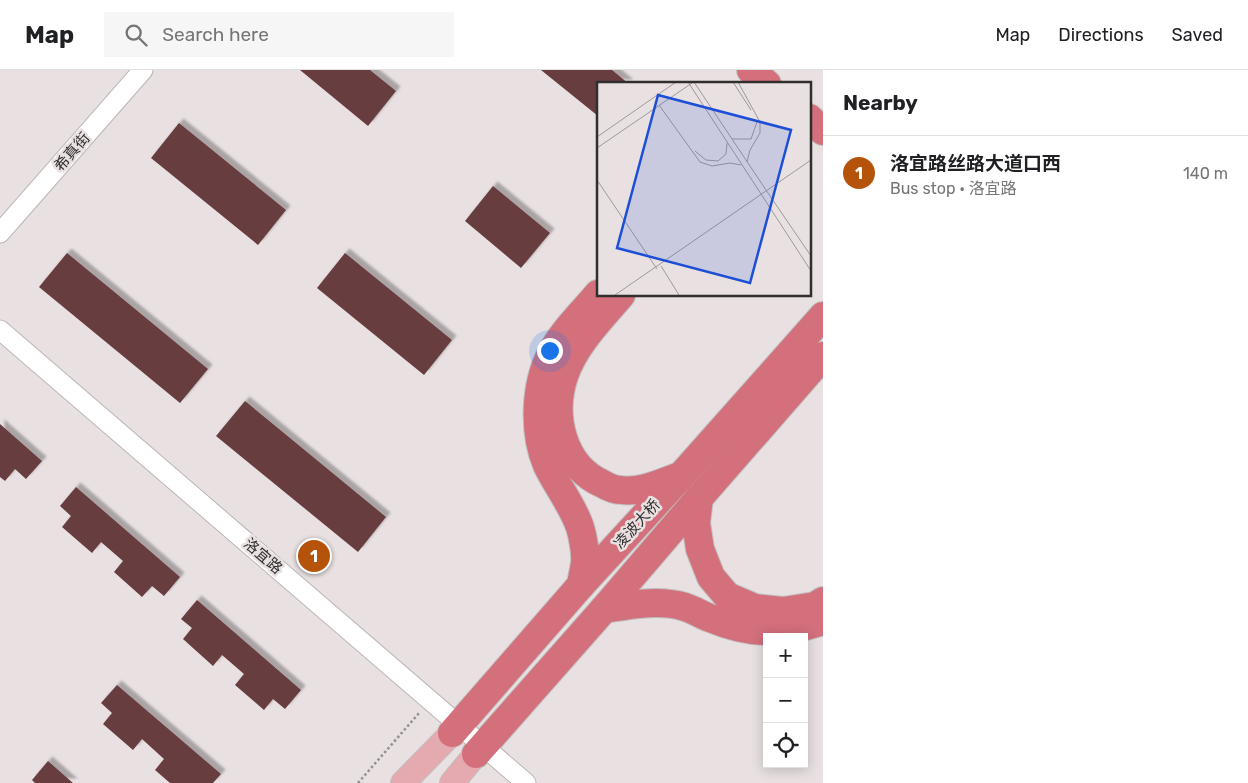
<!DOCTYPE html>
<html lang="en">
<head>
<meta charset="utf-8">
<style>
	body { margin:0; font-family:Rubik,"Noto Sans SC",sans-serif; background:#f6f6f6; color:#202124 }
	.controls { position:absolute; right:15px; bottom:15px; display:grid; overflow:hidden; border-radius:0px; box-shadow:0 2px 12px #0003 }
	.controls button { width:45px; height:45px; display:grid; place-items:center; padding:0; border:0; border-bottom:1px solid #e0e0e0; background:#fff; color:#202124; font:25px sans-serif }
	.you { position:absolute; left:549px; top:280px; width:18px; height:18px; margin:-12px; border:4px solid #fff; border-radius:50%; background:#1a73e8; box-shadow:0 0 0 8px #1a73e833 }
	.badge { display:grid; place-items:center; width:32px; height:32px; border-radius:50%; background:#b45309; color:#fff; font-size:16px; font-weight:700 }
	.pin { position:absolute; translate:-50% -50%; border:2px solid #fff; box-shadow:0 1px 5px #0006 }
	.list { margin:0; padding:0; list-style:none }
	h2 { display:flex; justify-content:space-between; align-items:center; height:65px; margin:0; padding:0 20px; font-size:21px }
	h2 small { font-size:16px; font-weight:400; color:#757577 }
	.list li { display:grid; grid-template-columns:32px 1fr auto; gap:15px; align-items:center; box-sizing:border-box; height:75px; padding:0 20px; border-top:1px solid #e0e0e0 }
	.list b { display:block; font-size:19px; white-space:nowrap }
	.list p { margin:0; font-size:16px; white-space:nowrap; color:#757577 }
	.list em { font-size:16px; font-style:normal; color:#757577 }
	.icon { flex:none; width:28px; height:28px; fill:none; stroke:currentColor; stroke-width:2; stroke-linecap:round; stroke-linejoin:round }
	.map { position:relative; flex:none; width:823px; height:713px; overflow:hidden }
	header { display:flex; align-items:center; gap:30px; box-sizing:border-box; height:70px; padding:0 25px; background:#fff; border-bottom:1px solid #e0e0e0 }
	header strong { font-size:24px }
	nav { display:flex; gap:28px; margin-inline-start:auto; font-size:18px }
	.search { width:350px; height:45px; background:#f6f6f6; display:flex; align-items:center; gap:12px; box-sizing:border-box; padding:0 18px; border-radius:0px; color:#757577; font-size:19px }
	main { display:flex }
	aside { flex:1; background:#fff }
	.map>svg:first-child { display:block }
</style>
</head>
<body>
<header>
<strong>Map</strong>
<div class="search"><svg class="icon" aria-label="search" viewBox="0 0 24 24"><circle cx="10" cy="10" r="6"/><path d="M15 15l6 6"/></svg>Search here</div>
<nav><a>Map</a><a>Directions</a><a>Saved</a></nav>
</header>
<main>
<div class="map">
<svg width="823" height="713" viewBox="0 0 823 713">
	<defs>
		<filter id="shadow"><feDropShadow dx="4.5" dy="-4.5" stdDeviation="1" flood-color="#0004"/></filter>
	</defs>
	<rect width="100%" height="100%" fill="#e8e0e1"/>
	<g fill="#673c41" filter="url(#shadow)">
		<path d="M 300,0 L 370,0 L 396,21 L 368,56 Z"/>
		<path d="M 541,0 L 612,0 L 629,14 L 598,14 L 598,46 Z"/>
		<path d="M 179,53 L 286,140 L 258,175 L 151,88 Z"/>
		<path d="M 493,116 L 550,163 L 521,198 L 465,151 Z"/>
		<path d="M 67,183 L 208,299 L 180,333 L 39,217 Z"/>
		<path d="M 345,183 L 452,270 L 424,305 L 317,218 Z"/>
		<path d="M 245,331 L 386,447 L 358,482 L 216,366 Z"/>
		<path d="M 0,354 L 42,391 L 26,409 L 15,399 L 5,411 L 0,407 Z"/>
		<path d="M 76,417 L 180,507 L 164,526 L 152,516 L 142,527 L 114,502 L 123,491 L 101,472 L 92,483 L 62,457 L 71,446 L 60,436 Z"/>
		<path d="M 197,530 L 301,620 L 285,639 L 273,629 L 264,640 L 235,615 L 244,604 L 222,585 L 213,596 L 183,569 L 192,558 L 181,549 Z"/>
		<path d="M 117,615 L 221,704 L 213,713 L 170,713 L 155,700 L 164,689 L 142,669 L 133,680 L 103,654 L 112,643 L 101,633 Z"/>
		<path d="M 48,691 L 73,713 L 35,713 L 32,710 Z"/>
	</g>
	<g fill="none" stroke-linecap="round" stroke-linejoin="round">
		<defs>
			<g id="minor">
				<path d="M 0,163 L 143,0"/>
				<path d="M 0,260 L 526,713"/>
			</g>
			<g id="major">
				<path d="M 403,713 L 452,663"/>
				<path d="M 452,713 L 476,684"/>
			</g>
			<g id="highway">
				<path d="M 751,0 L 767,14"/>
				<path d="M 809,48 L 823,61"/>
				<path d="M 621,225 C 600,250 575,274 564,306 C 551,346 562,396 603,414 C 608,417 614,420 621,420 C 640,423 661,413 680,406"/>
				<path d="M 699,428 L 696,453 L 700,479 L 711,507 L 727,526 L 755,538 L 783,541 L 815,536 L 823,531"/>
				<path d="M 581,515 C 582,508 584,500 585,493 C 586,482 582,461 578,452 C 570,432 556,414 547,395 C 533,362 535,315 551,284 C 561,263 583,242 598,224"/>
				<path d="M 604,539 C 630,535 659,529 685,537 C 694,540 702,545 710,548 C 751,565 781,565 823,551"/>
				<path d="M 452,663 L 581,515 L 681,406 L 823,246"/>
				<path d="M 476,684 L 604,539 L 699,428 L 823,286"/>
			</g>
		</defs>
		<use href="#minor" stroke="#bcb5b5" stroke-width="21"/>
		<use href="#major" stroke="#c1c0c0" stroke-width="26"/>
		<use href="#highway" stroke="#c1c0c0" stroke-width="30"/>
		<path stroke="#969091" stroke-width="2.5" stroke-dasharray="2.5 2.5" stroke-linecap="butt" d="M 358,713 L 420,642"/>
		<use href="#minor" stroke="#fff" stroke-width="19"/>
		<use href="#major" stroke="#e5a9b0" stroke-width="24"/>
		<use href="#highway" stroke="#d46f7c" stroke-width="28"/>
	</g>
	<g text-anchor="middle" stroke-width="5" stroke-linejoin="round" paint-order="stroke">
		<g font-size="15" fill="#312e2e" stroke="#e8e0e1">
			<text transform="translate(72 82) rotate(-49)" y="5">希真街</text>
			<text transform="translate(637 454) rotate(-48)" y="5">凌波大桥</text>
			<text transform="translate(263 486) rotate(41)" y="5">洛宜路</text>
		</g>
	</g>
	<g transform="translate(597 12)">
		<rect width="214" height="214" fill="#e8e0e1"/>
		<path fill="none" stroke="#9f9999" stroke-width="1" d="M 91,0 L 166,115M 97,0 L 171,111M 136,0 L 154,28M 141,0 L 163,40 L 163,51 L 153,68 L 150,80M 62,23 L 103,80 L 115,84 L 133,81 L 144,83M 0,55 L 79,0M 135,57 L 154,57 L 160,40M 0,66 L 95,1M 98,69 L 109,78 L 121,79 L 129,72 L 130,61M 0,98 L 60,187M 171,111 L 214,174M 166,115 L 214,189M 64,184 L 82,213M 18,213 L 214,78"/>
		<path fill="#1d4ed8" fill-opacity="0.15" stroke="#1d4ed8" stroke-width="2.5" d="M 61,13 L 194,48 L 153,201 L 20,166 Z"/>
		<rect width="214" height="214" fill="none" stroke="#312e2e" stroke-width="2.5"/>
	</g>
</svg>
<div class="controls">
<button>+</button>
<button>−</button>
<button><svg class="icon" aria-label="locate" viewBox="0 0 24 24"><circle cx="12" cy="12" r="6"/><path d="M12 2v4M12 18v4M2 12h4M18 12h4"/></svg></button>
</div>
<div class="you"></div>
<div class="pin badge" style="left:314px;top:486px">1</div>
</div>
<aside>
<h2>Nearby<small></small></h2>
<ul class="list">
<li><span class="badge">1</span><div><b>洛宜路丝路大道口西</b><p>Bus stop · 洛宜路</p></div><em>140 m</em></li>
</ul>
</aside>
</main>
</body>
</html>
